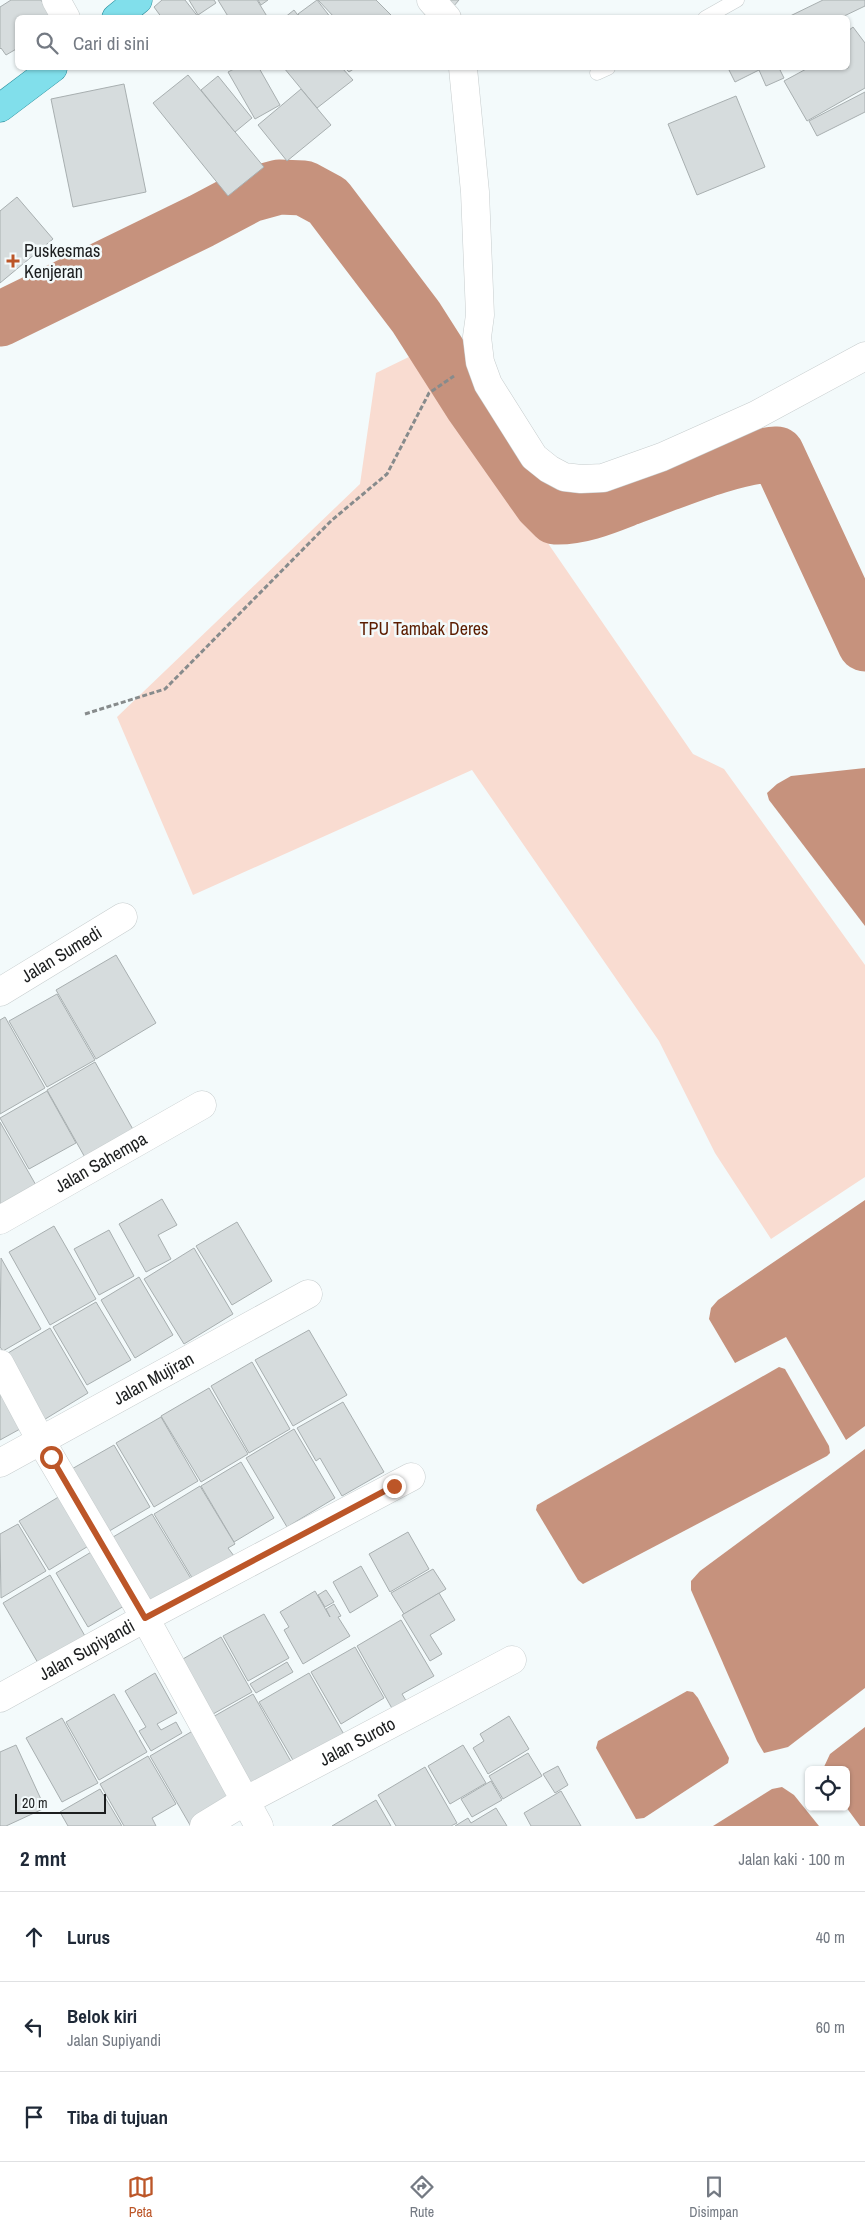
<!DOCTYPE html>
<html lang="id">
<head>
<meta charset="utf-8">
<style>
	body { margin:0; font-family:"Archivo Narrow",sans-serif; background:#f6f6f7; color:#1f2937 }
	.controls { position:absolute; right:15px; bottom:15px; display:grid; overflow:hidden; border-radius:8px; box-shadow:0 1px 4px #0004 }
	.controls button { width:45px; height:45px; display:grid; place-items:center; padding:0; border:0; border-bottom:1px solid #e0e1e3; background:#fff; color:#1f2937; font:25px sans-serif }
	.scale { position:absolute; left:15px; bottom:12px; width:91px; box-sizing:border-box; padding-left:5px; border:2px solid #1c1e1f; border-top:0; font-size:14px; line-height:18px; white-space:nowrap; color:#1c1e1f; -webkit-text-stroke:4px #f3fafb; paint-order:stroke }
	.stop { position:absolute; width:15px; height:15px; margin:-11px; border:4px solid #bc5628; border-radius:50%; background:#fff }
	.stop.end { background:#bc5628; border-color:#fff; box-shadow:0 1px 5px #0008 }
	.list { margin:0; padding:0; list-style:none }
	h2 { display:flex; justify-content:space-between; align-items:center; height:65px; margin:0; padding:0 20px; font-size:21px }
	h2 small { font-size:16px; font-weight:400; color:#747a83 }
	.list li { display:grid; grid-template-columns:32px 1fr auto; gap:15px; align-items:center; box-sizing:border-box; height:90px; padding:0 20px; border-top:1px solid #e0e1e3 }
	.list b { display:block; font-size:19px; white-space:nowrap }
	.list p { margin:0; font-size:16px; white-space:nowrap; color:#747a83 }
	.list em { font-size:16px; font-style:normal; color:#747a83 }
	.icon { flex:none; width:28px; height:28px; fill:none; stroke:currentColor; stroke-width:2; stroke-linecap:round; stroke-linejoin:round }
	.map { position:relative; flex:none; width:865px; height:1826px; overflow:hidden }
	.search { position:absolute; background:#fff; box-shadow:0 1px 4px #0004; left:15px; right:15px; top:15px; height:55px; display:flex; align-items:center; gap:12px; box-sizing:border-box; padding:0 18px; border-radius:8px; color:#747a83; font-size:19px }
	.sheet { height:335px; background:#fff }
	nav { display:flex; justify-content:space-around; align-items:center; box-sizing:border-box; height:70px; border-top:1px solid #e0e1e3; background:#fff; font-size:14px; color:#747a83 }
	nav a { display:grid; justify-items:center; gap:2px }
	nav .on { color:#bc5628 }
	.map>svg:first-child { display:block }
</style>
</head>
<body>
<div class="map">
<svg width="865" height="1826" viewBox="0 0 865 1826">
	<rect width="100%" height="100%" fill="#f3fafb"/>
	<path fill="#f9dcd1" d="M 417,353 L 693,754 L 724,769 L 865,965 L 865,1177 L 771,1239 L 715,1153 L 659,1041 L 472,770 L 193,895 L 117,717 L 360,484 L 376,373 Z"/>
	<g fill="#c6927d">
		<path d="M 865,768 L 865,926 L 769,800 L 767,793 L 777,784 L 791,776 Z"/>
		<path d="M 865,1200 L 865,1426 L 846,1440 L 786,1337 L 735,1363 L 709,1319 L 711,1308 L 718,1300 Z"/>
		<path d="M 779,1367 L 785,1369 L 829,1446 L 830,1453 L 827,1456 L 583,1584 L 578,1580 L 536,1510 L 537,1505 Z"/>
		<path d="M 865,1449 L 865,1688 L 788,1747 L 764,1753 L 757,1741 L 691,1590 L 691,1581 L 700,1571 Z"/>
		<path d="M 687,1691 L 693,1692 L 698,1698 L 729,1758 L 728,1763 L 644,1818 L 636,1819 L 596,1748 L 598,1741 Z"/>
		<path d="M 865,1727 L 865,1826 L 860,1826 L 846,1807 L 846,1770 L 823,1769 L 830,1754 Z"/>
		<path d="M 782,1787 L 794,1795 L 819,1826 L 713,1826 L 772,1789 Z"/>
	</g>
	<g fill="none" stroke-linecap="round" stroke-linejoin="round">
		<path stroke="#c6927d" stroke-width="55" d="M 0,319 L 201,221 L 250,195 L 279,187 L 304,188 L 328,201 L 416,317 L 472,405 L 541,503 L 555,517 C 580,518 606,507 629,498 C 677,481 726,458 777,454 L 865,644"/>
	</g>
	<g fill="#d6dcdd" stroke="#a8afb0">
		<path d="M 11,0 L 41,0 L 52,18 L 18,18 L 18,48 L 6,55 L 1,48 L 0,49 L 0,7 Z"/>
		<path d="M 162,0 L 185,0 L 199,18 L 162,18 L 154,7 Z"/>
		<path d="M 189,0 L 214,0 L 216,3 L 198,15 Z"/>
		<path d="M 218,0 L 257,0 L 268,18 L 229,18 Z"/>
		<path d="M 258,0 L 268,0 L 261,5 Z"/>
		<path d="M 317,0 L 331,18 L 301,18 L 298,14 Z"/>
		<path d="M 318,0 L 376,0 L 394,18 L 335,18 Z"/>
		<path d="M 445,0 L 459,0 L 453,7 Z"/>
		<path d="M 823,0 L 865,0 L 865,6 L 840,18 L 786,18 Z"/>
		<path d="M 294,10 L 300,18 L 284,18 Z"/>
		<path d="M 853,27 L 865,43 L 865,88 L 807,121 L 784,81 L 808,68 L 848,68 L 848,31 Z"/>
		<path d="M 236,68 L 259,68 L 280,105 L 255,119 L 228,72 Z"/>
		<path d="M 284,68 L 342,68 L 353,80 L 317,108 Z"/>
		<path d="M 345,68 L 355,68 L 349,72 Z"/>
		<path d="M 728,68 L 785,68 L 780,70 L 784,78 L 766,86 L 759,70 L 735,82 Z"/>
		<path d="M 188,75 L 264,167 L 228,196 L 153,103 Z"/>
		<path d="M 218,76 L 252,118 L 235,132 L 201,90 Z"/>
		<path d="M 124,84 L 146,192 L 73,207 L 51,99 Z"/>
		<path d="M 301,89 L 331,125 L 287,161 L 258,125 Z"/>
		<path d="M 865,92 L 865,112 L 817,136 L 809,121 Z"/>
		<path d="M 736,96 L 765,167 L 697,195 L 668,124 Z"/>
		<path d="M 17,197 L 53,239 L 0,283 L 0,211 Z"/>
		<path d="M 116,955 L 156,1023 L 96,1059 L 56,990 Z"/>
		<path d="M 57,994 L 95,1060 L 47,1087 L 9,1021 Z"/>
		<path d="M 5,1017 L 45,1088 L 0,1114 L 0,1020 Z"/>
		<path d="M 95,1062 L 135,1133 L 87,1161 L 47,1090 Z"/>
		<path d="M 47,1091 L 76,1143 L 29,1169 L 0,1118 Z"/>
		<path d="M 0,1122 L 37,1187 L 0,1208 Z"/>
		<path d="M 162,1199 L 177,1225 L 158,1235 L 171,1259 L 146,1272 L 119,1224 Z"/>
		<path d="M 237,1222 L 272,1281 L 232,1305 L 196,1246 Z"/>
		<path d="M 54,1226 L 96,1299 L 50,1325 L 9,1252 Z"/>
		<path d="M 109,1230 L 134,1276 L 99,1295 L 74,1249 Z"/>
		<path d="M 194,1248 L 233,1314 L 184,1344 L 144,1279 Z"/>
		<path d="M 1,1258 L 41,1329 L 3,1351 L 0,1347 Z"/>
		<path d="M 139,1277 L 173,1335 L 135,1358 L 101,1300 Z"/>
		<path d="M 96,1302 L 131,1360 L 87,1385 L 53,1327 Z"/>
		<path d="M 50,1328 L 88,1393 L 42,1421 L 3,1356 Z"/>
		<path d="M 309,1330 L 347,1395 L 293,1426 L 255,1360 Z"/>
		<path d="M 252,1362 L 290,1429 L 249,1453 L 211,1386 Z"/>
		<path d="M 209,1388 L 248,1454 L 201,1482 L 161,1416 Z"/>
		<path d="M 0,1392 L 20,1429 L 0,1440 Z"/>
		<path d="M 343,1402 L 384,1472 L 342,1496 L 320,1458 L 316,1461 L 297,1428 Z"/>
		<path d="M 161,1417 L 198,1481 L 154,1507 L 116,1443 Z"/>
		<path d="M 294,1429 L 335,1498 L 287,1527 L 246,1458 Z"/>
		<path d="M 114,1445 L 150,1507 L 106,1533 L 70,1470 Z"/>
		<path d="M 241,1462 L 274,1518 L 234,1542 L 201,1486 Z"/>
		<path d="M 200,1486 L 235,1544 L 228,1548 L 234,1556 L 194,1581 L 154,1514 Z"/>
		<path d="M 65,1493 L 95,1542 L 49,1570 L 19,1521 Z"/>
		<path d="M 152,1514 L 193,1582 L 149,1609 L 108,1540 Z"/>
		<path d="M 18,1524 L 46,1571 L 1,1598 L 0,1534 Z"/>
		<path d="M 408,1532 L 429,1569 L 390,1592 L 369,1554 Z"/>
		<path d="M 98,1548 L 131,1602 L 88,1627 L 56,1573 Z"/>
		<path d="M 361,1566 L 378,1596 L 350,1613 L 333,1582 Z"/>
		<path d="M 433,1569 L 446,1589 L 404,1614 L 391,1593 Z"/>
		<path d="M 50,1575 L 85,1636 L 38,1663 L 3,1603 Z"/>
		<path d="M 326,1590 L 334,1602 L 325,1607 L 318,1595 Z"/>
		<path d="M 315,1591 L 330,1617 L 326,1609 L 334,1604 L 341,1616 L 338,1617 L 350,1636 L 303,1664 L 284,1630 L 289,1627 L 280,1612 Z"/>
		<path d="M 439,1593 L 455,1620 L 430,1635 L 442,1654 L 430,1661 L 402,1615 Z"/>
		<path d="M 264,1614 L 289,1658 L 248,1681 L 223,1636 Z"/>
		<path d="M 401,1620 L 434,1676 L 402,1694 L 408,1704 L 394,1712 L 357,1646 Z"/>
		<path d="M 221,1637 L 252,1692 L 206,1718 L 176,1663 Z"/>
		<path d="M 355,1647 L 384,1698 L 341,1724 L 311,1672 Z"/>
		<path d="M 287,1662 L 293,1672 L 256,1693 L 250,1684 Z"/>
		<path d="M 155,1673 L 177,1713 L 157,1724 L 161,1730 L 176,1722 L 182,1733 L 151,1751 L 139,1731 L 146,1727 L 125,1691 Z"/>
		<path d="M 309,1673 L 346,1738 L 297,1767 L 259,1702 Z"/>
		<path d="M 114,1694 L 147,1752 L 99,1780 L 66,1722 Z"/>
		<path d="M 253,1694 L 293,1765 L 244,1793 L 204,1722 Z"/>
		<path d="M 509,1716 L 529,1749 L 488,1774 L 473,1748 L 484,1741 L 480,1734 Z"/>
		<path d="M 62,1718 L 98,1783 L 62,1802 L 26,1738 Z"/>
		<path d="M 196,1729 L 236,1798 L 190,1825 L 150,1756 Z"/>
		<path d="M 16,1745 L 45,1808 L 6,1826 L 0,1826 L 0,1752 Z"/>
		<path d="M 463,1745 L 486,1783 L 450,1804 L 428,1766 Z"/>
		<path d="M 528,1753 L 542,1776 L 503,1799 L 489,1776 Z"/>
		<path d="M 148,1756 L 176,1804 L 152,1818 L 156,1826 L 124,1826 L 100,1784 Z"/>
		<path d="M 558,1766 L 568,1785 L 555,1793 L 543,1774 Z"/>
		<path d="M 425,1767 L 457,1823 L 451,1826 L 396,1826 L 378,1795 Z"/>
		<path d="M 491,1781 L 502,1800 L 472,1817 L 461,1799 Z"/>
		<path d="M 100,1789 L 122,1826 L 68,1826 L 60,1812 Z"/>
		<path d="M 561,1791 L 581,1826 L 531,1826 L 524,1813 Z"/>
		<path d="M 376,1800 L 391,1826 L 332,1826 Z"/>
		<path d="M 496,1808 L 507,1826 L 455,1826 L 468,1818 L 471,1823 Z"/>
	</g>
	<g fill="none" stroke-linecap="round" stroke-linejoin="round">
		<defs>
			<g id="lane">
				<path d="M 705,18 L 737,0"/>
				<path d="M 597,73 L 608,68"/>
			</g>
			<g id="street">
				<path d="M 56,0 L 66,18"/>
				<path d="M 431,0 L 447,18"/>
				<path d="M 463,68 L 475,192 L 480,315 L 477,337 L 480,362 L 488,384 L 534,457 L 549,469 L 564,477 L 581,479 L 603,478 L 662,457 L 756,415 L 865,356"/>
				<path id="s1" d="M 0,992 L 123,917"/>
				<path id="s2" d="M 0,1220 L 202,1105"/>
				<path d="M 0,1364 L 41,1441 L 145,1618 L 259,1826"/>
				<path id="s3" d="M 0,1463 L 308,1294"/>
				<path id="s4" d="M 0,1698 L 145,1618 L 411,1477"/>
				<path id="s5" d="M 204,1826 L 245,1801 L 512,1660"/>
			</g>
			<g id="primary">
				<path d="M 116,18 L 138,0"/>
				<path d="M 0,108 L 53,68"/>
			</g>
		</defs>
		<use href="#lane" stroke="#c7cdce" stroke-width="15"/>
		<use href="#street" stroke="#c7cdce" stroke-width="29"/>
		<use href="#primary" stroke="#278d9b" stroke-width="29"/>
		<path stroke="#878b8c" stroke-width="3" stroke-dasharray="5 2.5" stroke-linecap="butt" d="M 85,714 L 165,689 L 332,520 L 387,474 L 429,393 L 454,376"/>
		<use href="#lane" stroke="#fff" stroke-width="14"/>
		<use href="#street" stroke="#fff" stroke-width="28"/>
		<use href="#primary" stroke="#81dfeb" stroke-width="28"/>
	</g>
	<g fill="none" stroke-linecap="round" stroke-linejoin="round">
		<path stroke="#bc5628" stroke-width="6" d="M 51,1457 L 145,1618 L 394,1486"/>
	</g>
	<path fill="#bc5628" stroke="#f3fafb" stroke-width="2" d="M10.5 253.5h5v5h5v5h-5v5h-5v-5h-5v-5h5z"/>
	<g text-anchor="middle" stroke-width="5" stroke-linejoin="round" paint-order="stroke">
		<g font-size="18" fill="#1c1e1f" stroke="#f3fafb" text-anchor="start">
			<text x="24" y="257">Puskesmas<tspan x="24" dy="21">Kenjeran</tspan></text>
		</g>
		<g font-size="18" fill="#5c1d00" stroke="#f3fafb">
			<text x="424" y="635">TPU Tambak Deres</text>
		</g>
		<g font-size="18" fill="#1c1e1f" stroke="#f3fafb">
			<text dy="6" stroke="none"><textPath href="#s1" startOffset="72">Jalan Sumedi</textPath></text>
			<text dy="6" stroke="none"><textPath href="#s2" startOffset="116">Jalan Sahempa</textPath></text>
			<text dy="6" stroke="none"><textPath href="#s3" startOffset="175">Jalan Mujiran</textPath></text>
			<text dy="6" stroke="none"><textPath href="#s4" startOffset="99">Jalan Supiyandi</textPath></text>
			<text dy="6" stroke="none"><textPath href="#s5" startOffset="175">Jalan Suroto</textPath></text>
		</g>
	</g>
</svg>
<div class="controls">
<button><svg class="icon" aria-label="locate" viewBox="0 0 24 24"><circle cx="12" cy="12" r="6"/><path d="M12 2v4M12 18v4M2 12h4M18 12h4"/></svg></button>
</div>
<div class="scale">20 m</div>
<div class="stop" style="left:51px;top:1457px"></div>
<div class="stop end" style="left:394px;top:1486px"></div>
<div class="search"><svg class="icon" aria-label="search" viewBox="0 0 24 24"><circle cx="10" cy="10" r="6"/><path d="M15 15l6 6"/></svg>Cari di sini</div>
</div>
<section class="sheet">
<h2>2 mnt<small>Jalan kaki · 100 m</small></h2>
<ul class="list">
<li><svg class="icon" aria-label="ahead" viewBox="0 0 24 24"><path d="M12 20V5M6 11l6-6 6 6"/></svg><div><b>Lurus</b></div><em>40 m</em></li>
<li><svg class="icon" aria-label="left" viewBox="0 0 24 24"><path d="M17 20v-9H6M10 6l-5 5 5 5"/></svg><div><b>Belok kiri</b><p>Jalan Supiyandi</p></div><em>60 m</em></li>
<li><svg class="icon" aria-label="arrive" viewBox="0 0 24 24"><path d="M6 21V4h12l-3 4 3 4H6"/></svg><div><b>Tiba di tujuan</b></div></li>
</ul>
</section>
<nav>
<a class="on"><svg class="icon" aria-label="map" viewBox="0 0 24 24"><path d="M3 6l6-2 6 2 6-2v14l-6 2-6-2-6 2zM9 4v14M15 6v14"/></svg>Peta</a>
<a><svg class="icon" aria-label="directions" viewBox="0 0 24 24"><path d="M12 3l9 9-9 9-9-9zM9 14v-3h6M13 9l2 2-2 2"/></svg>Rute</a>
<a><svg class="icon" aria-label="saved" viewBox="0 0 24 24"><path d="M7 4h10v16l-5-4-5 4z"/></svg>Disimpan</a>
</nav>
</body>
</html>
